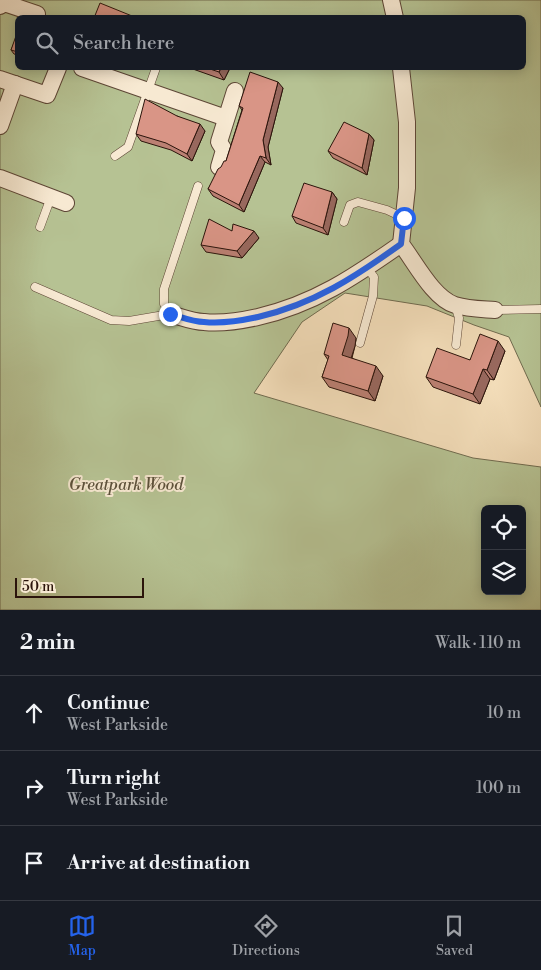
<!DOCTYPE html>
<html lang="en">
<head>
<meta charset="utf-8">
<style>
	body { margin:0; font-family:"Libre Bodoni",serif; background:#242831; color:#f1f3f6 }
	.controls { position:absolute; right:15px; bottom:15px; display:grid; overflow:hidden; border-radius:8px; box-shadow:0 2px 12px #0003 }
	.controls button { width:45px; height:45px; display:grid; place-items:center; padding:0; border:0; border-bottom:1px solid #363941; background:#171b24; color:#f1f3f6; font:25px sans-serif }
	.scale { position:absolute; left:15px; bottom:12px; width:129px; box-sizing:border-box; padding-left:5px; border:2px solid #2b140b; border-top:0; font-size:14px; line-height:18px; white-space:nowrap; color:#2b140b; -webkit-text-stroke:4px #f7e9d2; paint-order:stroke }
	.stop { position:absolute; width:15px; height:15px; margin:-11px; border:4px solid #2563eb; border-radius:50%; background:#fff }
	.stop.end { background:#2563eb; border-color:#fff; box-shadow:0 1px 5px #0008 }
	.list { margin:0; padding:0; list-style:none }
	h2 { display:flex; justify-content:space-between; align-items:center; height:65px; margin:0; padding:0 20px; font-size:21px }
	h2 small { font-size:16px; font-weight:400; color:#9ea1a6 }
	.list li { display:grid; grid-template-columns:32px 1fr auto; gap:15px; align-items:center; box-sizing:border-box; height:75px; padding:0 20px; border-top:1px solid #363941 }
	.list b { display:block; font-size:19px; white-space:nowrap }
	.list p { margin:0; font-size:16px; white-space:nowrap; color:#9ea1a6 }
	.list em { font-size:16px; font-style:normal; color:#9ea1a6 }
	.icon { flex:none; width:28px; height:28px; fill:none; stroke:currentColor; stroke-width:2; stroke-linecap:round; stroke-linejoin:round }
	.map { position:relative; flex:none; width:541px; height:610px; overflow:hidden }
	.search { position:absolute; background:#171b24; box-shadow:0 2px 12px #0003; left:15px; right:15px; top:15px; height:55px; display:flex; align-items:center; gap:12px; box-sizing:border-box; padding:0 18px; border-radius:8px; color:#9ea1a6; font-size:19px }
	.sheet { height:290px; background:#171b24 }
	nav { display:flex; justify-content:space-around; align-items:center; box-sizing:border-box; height:70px; border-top:1px solid #363941; background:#171b24; font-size:14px; color:#9ea1a6 }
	nav a { display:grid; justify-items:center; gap:2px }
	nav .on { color:#2563eb }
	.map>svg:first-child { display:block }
</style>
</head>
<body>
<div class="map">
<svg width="541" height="610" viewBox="0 0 541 610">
	<rect width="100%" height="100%" fill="#f3ddb9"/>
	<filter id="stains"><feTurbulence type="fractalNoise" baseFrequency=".004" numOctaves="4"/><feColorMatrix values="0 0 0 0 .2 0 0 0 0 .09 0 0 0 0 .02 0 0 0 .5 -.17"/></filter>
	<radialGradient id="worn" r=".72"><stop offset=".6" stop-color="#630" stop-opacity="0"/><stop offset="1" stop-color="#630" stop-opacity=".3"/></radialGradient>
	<path fill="#b6c293" stroke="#706b4f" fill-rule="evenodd" d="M 0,0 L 541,0 L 541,407 L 509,337 L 474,325 L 427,306 L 345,293 L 302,322 L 254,393 L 473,458 L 541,467 L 541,610 L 0,610 ZM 18,18 L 524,18 L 524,68 L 18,68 ZM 485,509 L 522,509 L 522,591 L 485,591 Z"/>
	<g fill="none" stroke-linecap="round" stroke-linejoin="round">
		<defs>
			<g id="lane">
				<path d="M 115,156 L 128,147 L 156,68"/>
				<path d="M 344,222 L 350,205 L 358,202 L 387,210 L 404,218"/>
				<path d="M 40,227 L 51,197"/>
				<path d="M 35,287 L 111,320 L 129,321 L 170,314 L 164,304 L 164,289 L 198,186"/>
				<path d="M 455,305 L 459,318 L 456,345"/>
				<path d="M 495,310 L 541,309"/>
				<path d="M 360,343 L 373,296 L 374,277 L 367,268"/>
			</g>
			<g id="street">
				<path d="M 391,0 L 395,18"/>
				<path d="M 0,6 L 1,2 L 37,14"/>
				<path d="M 82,68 L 226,118"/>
				<path d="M 401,68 L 407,122 L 407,188 L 401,244 C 415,262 433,298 455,305 C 468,309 482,309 495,310"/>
				<path d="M 0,79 L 47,95 L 58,68"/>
				<path d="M 0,126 L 15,84"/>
				<path d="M 219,167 L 224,150 L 219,142 L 235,91"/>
				<path d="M 0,178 L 66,203"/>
				<path d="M 170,314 C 181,317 193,322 204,322 C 222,324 240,321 258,317 C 314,304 354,277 401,244"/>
			</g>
		</defs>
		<use href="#lane" stroke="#5d4636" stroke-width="9"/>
		<use href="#street" stroke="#5d4636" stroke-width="18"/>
		<use href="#lane" stroke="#f7e9d2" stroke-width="8"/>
		<use href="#street" stroke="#f7e9d2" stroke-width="16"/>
	</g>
	<g fill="#bb8073" stroke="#2b140b">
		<path d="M 18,34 L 18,55 L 14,54 L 11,50 Z"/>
		<path d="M 190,68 L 230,68 L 224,80 Z"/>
		<path d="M 283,88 L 268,147 L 271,165 L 265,162 L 244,212 L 213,196 L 208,189 L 226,161 L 242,110 L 239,106 Z"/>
		<path d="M 177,116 L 205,131 L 192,161 L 171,150 L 141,141 L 136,134 Z"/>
		<path d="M 369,134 L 374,140 L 367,175 L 333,158 L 328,151 Z"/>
		<path d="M 332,192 L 337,199 L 328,235 L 296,223 L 292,216 Z"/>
		<path d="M 232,231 L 259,238 L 242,258 L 206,252 L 201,245 Z"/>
		<path d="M 356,338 L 355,346 L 352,358 L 383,376 L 375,401 L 329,387 L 322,377 L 328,360 L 324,354 Z"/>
		<path d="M 505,351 L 494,380 L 490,379 L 480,404 L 433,387 L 426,377 L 470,360 Z"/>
	</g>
	<g fill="#98685e" stroke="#2b140b">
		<path d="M 221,68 L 230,68 L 224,80 L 219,72 Z"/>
		<path d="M 278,82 L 283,88 L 268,147 L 271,165 L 266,158 L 263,140 Z"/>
		<path d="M 200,124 L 205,131 L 192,161 L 187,154 Z"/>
		<path d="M 369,134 L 374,140 L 367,175 L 362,168 Z"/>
		<path d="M 260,156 L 265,162 L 244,212 L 239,205 Z"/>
		<path d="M 332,192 L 337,199 L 328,235 L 323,228 Z"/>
		<path d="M 254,231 L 259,238 L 242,258 L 237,251 Z"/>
		<path d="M 349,328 L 356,338 L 355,346 L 349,365 L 342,355 Z"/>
		<path d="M 498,341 L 505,351 L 494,380 L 487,370 Z"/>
		<path d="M 376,366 L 383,376 L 375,401 L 368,391 Z"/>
		<path d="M 483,369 L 490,379 L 480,404 L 473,394 Z"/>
	</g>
	<g fill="#d99586" stroke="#2b140b">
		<path d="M 100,3 L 137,18 L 94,18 Z"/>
		<path d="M 17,33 L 18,34 L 18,52 L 11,50 Z"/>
		<path d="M 207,68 L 221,68 L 219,72 Z"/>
		<path d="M 250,72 L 278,82 L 263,140 L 266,158 L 260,156 L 239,205 L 208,189 L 218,169 L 221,167 L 224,161 L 226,161 L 243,108 L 239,106 Z"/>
		<path d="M 145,99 L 177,116 L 200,124 L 187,154 L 166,143 L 136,134 Z"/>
		<path d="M 344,122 L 369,134 L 362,168 L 328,151 Z"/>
		<path d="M 304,183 L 332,192 L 323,228 L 292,216 Z"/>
		<path d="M 209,219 L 232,231 L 233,224 L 254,231 L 237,251 L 201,245 Z"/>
		<path d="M 333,323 L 349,328 L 348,336 L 342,355 L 376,366 L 368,391 L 322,377 L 329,356 L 324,354 Z"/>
		<path d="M 480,334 L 498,341 L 487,370 L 483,369 L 473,394 L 426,377 L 437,348 L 470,360 Z"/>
	</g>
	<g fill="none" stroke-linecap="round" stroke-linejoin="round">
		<path stroke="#2563eb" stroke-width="6" d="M 170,314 C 181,317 193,322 204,322 C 222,324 240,321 258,317 C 314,304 355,277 401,244 L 404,218"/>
	</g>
	<g text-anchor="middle" stroke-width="4" stroke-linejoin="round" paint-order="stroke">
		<g font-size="16" font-style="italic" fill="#5c513b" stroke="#f7e9d2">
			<text x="126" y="490">Greatpark Wood</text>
		</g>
	</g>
	<rect width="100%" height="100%" filter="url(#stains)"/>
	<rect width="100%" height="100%" fill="url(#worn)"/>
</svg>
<div class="controls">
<button><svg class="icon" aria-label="locate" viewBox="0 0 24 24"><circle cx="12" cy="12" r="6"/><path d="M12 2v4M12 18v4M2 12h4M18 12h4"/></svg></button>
<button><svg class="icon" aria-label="layers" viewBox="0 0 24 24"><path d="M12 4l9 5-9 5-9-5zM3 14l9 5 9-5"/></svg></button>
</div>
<div class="scale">50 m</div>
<div class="stop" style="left:404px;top:218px"></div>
<div class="stop end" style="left:170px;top:314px"></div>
<div class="search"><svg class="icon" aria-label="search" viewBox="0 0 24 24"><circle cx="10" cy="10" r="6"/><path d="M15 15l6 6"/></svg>Search here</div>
</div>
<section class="sheet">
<h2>2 min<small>Walk · 110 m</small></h2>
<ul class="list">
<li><svg class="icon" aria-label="ahead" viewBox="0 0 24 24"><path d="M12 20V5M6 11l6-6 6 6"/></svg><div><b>Continue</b><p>West Parkside</p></div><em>10 m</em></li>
<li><svg class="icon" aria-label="right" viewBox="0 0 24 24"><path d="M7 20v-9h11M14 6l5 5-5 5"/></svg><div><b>Turn right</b><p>West Parkside</p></div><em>100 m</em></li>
<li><svg class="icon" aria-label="arrive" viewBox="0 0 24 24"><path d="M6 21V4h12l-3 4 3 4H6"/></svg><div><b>Arrive at destination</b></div></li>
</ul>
</section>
<nav>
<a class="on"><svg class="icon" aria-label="map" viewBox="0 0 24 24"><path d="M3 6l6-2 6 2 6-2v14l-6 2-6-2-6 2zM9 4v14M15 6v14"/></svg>Map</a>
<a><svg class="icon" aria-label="directions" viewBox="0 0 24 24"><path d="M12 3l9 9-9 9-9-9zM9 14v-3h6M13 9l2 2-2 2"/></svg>Directions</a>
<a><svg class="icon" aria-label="saved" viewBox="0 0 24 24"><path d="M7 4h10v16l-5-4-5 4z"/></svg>Saved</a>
</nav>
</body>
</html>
